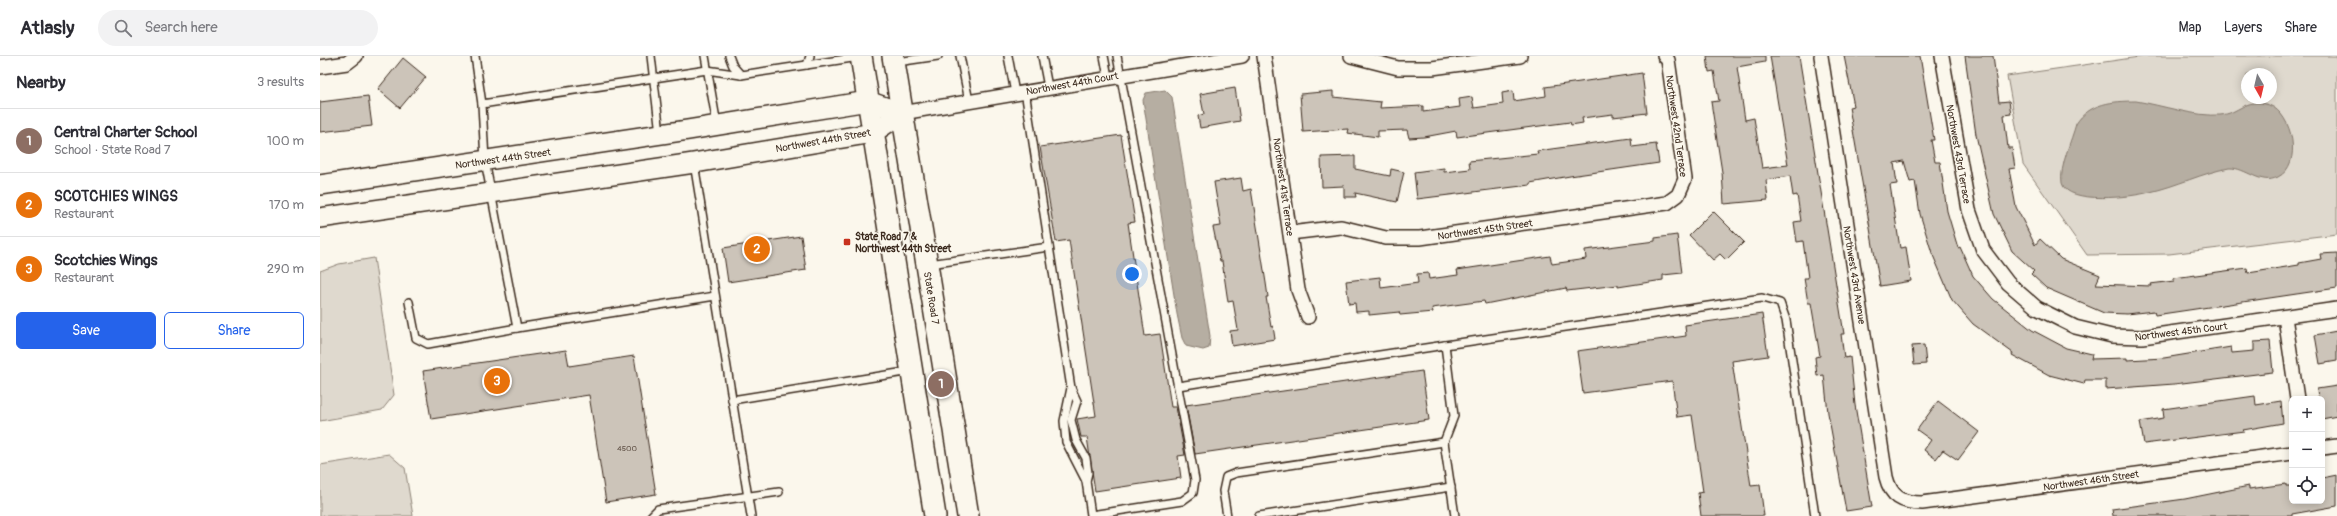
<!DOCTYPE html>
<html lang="en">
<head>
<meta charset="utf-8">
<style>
	body { margin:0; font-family:Pangolin,sans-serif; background:#f2f2f3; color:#2b2b33 }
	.controls { position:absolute; right:12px; bottom:12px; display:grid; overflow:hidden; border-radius:6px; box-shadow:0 2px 10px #0003 }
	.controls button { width:36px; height:36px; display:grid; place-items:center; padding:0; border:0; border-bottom:1px solid #e1e1e2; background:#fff; color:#2b2b33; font:20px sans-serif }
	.compass { position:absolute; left:1921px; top:12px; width:36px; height:36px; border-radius:50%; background:#fff; box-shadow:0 2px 10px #0003; rotate:172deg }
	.you { position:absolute; left:812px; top:218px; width:14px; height:14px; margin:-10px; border:3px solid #fff; border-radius:50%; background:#1a73e8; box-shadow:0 0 0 6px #1a73e833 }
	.badge { display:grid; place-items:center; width:26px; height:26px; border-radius:50%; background:#2563eb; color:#fff; font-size:13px; font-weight:700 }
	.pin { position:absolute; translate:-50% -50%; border:2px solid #fff; box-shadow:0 1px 4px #0006 }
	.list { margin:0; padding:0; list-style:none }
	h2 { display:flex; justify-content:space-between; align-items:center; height:52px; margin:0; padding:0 16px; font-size:17px }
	h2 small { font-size:13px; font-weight:400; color:#7c7c81 }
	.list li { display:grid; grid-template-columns:26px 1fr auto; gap:12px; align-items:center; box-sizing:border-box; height:64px; padding:0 16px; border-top:1px solid #e1e1e2 }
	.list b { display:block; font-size:15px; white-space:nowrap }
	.list p { margin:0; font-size:13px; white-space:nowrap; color:#7c7c81 }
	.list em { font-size:13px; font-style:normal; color:#7c7c81 }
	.actions { display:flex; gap:8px; padding:12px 16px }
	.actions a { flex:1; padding:9px 0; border:1px solid #2563eb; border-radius:6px; text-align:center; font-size:14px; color:#2563eb }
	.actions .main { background:#2563eb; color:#fff }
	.icon { flex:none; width:22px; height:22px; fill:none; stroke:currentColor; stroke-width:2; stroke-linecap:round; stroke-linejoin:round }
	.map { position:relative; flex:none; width:2017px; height:460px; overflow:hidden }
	header { display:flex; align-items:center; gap:24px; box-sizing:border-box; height:56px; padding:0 20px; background:#fff; border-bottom:1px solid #e1e1e2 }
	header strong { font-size:19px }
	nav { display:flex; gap:22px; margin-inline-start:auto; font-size:14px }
	.search { width:280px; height:36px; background:#f2f2f3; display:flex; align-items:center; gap:10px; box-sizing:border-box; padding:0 14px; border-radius:22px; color:#7c7c81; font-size:15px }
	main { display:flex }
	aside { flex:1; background:#fff }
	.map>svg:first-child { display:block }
</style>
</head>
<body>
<header>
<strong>Atlasly</strong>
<div class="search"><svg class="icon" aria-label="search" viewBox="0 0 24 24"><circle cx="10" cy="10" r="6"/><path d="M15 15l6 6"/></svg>Search here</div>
<nav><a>Map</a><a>Layers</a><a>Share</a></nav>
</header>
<main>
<aside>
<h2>Nearby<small>3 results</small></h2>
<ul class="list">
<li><span class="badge" style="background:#8d6e63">1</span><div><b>Central Charter School</b><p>School · State Road 7</p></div><em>100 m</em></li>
<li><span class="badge" style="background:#e8710a">2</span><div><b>SCOTCHIES WINGS</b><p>Restaurant</p></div><em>170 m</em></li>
<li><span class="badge" style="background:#e8710a">3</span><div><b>Scotchies Wings</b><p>Restaurant</p></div><em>290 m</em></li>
</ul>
<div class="actions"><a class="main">Save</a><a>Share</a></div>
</aside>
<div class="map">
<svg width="2017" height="460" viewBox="0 0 2017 460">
	<rect width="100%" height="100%" fill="#fbf7ec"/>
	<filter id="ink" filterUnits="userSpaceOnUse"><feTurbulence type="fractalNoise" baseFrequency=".025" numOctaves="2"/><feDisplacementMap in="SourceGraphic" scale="8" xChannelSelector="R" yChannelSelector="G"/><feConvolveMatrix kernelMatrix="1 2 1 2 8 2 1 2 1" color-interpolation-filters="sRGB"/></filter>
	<g filter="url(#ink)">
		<g fill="#dfd9ce" stroke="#8d8276" fill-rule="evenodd">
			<path d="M 1826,0 L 2017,0 L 2017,178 L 1849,198 L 1767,199 L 1703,108 L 1687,20 ZM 1927,18 L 1951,18 L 1951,42 L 1927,42 Z"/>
			<path d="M 54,202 L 74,339 L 62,354 L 0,365 L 0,215 L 19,208 Z"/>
			<path d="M 69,398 L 85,412 L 93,460 L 0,460 L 0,409 Z"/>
		</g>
		<g fill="#b6aea2" stroke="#85796d">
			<path d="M 845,34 L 852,41 L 890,280 L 889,292 L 883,294 L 866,290 L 862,282 L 857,258 L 823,44 L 826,37 Z"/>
			<path d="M 1816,45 C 1841,49 1876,61 1900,59 C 1919,58 1925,41 1949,49 C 1973,58 1983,109 1958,121 C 1940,130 1926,111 1909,112 C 1882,117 1857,130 1830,136 C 1813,141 1747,149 1742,127 C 1739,112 1752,83 1756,68 C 1769,47 1793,45 1816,45 Z"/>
		</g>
		<g fill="#ccc4b9" stroke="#3b2a1e">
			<path d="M 1387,0 L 1445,0 L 1445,6 L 1417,11 L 1425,64 L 1434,62 L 1442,112 L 1468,109 L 1450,0 L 1479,0 L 1524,278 L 1521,278 L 1524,302 L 1530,301 L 1535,349 L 1552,451 L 1526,455 L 1508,357 L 1504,319 L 1497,320 L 1495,301 L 1500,300 L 1491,247 L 1488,247 L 1484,222 L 1488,222 L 1483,185 L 1477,186 L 1474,166 L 1481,165 L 1477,139 L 1473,140 L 1470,120 L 1446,124 L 1448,144 L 1404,148 L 1402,116 L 1391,46 L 1399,45 L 1394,15 L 1389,16 Z"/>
			<path d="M 1524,0 L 1600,0 L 1614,84 L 1611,84 L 1615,106 L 1620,106 L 1627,155 L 1638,192 L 1640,191 L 1653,220 L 1673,243 L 1712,274 L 1746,292 L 1772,298 L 1771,303 L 1807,302 L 1807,304 L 1844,302 L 1911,291 L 1912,297 L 1934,295 L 1934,286 L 1950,285 L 1953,316 L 1854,328 L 1786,333 L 1786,324 L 1765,324 L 1764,328 L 1729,319 L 1692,299 L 1693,297 L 1653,268 L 1632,244 L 1612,197 L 1600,158 L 1595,125 L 1590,126 L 1584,105 L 1574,107 L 1577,128 L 1570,129 L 1580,192 L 1586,191 L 1591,225 L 1560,230 L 1529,51 L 1534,50 Z"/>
			<path d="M 1645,0 L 1673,0 L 1679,46 L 1689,45 L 1691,58 L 1684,59 L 1688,92 L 1692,92 L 1695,112 L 1689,113 L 1696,151 L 1715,189 L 1720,183 L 1741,203 L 1780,219 L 1776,228 L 1831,230 L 1830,228 L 1854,225 L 1854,222 L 1927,212 L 1928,217 L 1979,209 L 1979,207 L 2001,203 L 2000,198 L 2017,197 L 2017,232 L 1835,259 L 1834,255 L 1807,258 L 1784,257 L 1726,232 L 1711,218 L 1714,215 L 1692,195 L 1674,158 L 1656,79 Z"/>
			<path d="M 83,2 L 106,21 L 80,52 L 58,33 Z"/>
			<path d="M 1322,17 L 1327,57 L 1293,61 L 1293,58 L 1262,62 L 1263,67 L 1251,69 L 1250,66 L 1137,81 L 1136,75 L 1104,81 L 1089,82 L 1087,74 L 1058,75 L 1058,81 L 1027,77 L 1028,73 L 983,76 L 980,38 L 1013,35 L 1013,41 L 1061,46 L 1060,52 L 1103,50 L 1103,56 L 1140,51 L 1139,43 L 1152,41 L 1154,52 L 1183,48 L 1182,37 L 1193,35 L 1194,45 L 1226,40 L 1225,31 Z"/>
			<path d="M 915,32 L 920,65 L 880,72 L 878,60 L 884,58 L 880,38 Z"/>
			<path d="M 48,40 L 52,70 L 0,76 L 0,46 Z"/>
			<path d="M 801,79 L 815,166 L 808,167 L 825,280 L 840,278 L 851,351 L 856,351 L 865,399 L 858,400 L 861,422 L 775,435 L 767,381 L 761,381 L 757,363 L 776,360 L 749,184 L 736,186 L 720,91 Z"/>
			<path d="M 1311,82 L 1312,91 L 1336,88 L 1339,107 L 1250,120 L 1210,127 L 1210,129 L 1097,143 L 1094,116 L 1124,112 L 1124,116 L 1150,113 L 1149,105 L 1218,98 L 1217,95 Z"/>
			<path d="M 1035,100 L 1035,113 L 1070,120 L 1071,113 L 1084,116 L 1077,146 L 1035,137 L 1036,141 L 1024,141 L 1024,130 L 1002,131 L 1001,101 Z"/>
			<path d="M 921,122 L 923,135 L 931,133 L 946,227 L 948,241 L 946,241 L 951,271 L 953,270 L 955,283 L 912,290 L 910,275 L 918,274 L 913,245 L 908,246 L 902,205 L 900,205 L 893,171 L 901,170 L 894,126 Z"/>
			<path d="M 1393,155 L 1424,186 L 1406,204 L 1400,198 L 1393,204 L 1369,179 Z"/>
			<path d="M 1357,179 L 1362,217 L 1343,219 L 1343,224 L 1298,231 L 1298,229 L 1247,235 L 1246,232 L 1165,248 L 1164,245 L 1112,252 L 1113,256 L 1080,259 L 1079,256 L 1049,259 L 1049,255 L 1036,256 L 1035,247 L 1029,248 L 1026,225 L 1060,221 L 1061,232 L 1098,227 L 1097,218 L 1108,217 L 1109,223 L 1138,219 L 1137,214 L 1230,200 L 1232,208 L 1266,203 L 1265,194 L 1335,185 L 1335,182 Z"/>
			<path d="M 481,180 L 486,214 L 408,226 L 403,192 Z"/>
			<path d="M 1442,258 L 1448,300 L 1412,305 L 1431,430 L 1440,429 L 1444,460 L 1381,460 L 1378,437 L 1383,436 L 1372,359 L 1357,361 L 1352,325 L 1263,337 L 1257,295 L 1366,280 L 1365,269 Z"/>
			<path d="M 2017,275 L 2017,305 L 2000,308 L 1995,279 Z"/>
			<path d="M 1604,289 L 1606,308 L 1594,309 L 1592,290 Z"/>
			<path d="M 246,294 L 249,310 L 314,300 L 336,438 L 286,446 L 269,339 L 111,363 L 103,315 Z"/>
			<path d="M 1102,315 L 1109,364 L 875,398 L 866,349 Z"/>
			<path d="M 2017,330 L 2017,360 L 2002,363 L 2002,343 L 1998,343 L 1997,333 Z"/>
			<path d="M 1935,340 L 1936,349 L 1961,345 L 1963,367 L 1923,374 L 1924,375 L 1824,388 L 1820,366 L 1844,362 L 1843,353 Z"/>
			<path d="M 1618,345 L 1659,376 L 1638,404 L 1623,394 L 1616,403 L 1604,394 L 1611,384 L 1597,374 Z"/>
			<path d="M 2017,419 L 2017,450 L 1972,458 L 1972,460 L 1793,460 L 1792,453 L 1865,443 L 1929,430 L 1929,433 L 1966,428 L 1966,430 L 1972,430 L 1972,445 L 2002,445 L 2002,422 Z"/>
		</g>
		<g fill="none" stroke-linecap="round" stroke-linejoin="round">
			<defs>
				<g id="lane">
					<path d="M 155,0 L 162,48"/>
					<path d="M 331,0 L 340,77"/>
					<path d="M 385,0 L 397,69"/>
					<path d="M 409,0 L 413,10 L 421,19"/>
					<path d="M 640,0 L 649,45"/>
					<path d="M 688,0 L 695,37"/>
					<path d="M 722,0 L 728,31"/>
					<path d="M 784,0 L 788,21"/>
					<path d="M 577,6 L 618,0"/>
					<path d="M 487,9 L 490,0"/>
					<path d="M 705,35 L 751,332 L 757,345 L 751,364 L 756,384 L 766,402 L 768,417 L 766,425 L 771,459 L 862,445 L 873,437 L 875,424 L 797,0"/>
					<path d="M 374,107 L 431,460"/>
					<path d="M 609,208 L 729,191"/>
					<path d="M 395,240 L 197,272 L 165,105 L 162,48 L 387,14 L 421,19 L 539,1"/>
					<path d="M 89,246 L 96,282 L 108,288 L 197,272"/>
					<path d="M 1125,289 L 1442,242 L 1460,247 L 1466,264 L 1495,460"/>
					<path d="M 858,330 L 1125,289 L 1134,360 L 1124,386 L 1135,460"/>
					<path d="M 751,332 L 744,365 L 746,386 L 766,425"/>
					<path d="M 412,344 L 591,315"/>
					<path d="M 331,460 L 338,453 L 459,436"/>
					<path d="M 907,460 L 903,435 L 906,421 L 916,417 L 1124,386"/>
					<path d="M 939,460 L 1131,431"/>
				</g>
				<g id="street">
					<path d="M 944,0 L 978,234 L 988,261"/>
					<path d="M 1031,0 L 1078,12 L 1112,12 L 1200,0"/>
					<path d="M 1501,0 L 1566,421 C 1571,441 1582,447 1602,447 L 1972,397"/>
					<path d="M 1622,0 L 1649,154 L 1663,194 L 1688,227 L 1717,252 L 1755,271 L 1792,280 L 1822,281 L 2017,253"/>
					<path d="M 0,11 L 27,7 L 36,0"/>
					<path d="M 582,57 L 922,0"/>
					<path d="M 970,177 L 1021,171 L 1066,182 L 1100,182 L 1347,147 L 1358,139 L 1365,123 L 1348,4 L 1344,0"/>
					<path d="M 1965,261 L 1977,343"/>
					<path d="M 2002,392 L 2017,390"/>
				</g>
				<g id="secondary">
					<path d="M 0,129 L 368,74 L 548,45 L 582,57"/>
					<path d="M 0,162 L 374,107 L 553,77 L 582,57"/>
				</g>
				<g id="primary">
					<path d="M 541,0 L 615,460"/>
					<path d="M 573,0 L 648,460"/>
				</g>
			</defs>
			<use href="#lane" stroke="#3b2a1e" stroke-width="10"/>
			<use href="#street" stroke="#3b2a1e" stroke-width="16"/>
			<use href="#secondary" stroke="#3b2a1e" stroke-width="22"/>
			<use href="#primary" stroke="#3b2a1e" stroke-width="24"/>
			<use href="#lane" stroke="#fbf7ec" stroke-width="7"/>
			<use href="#street" stroke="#fbf7ec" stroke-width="13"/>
			<use href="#secondary" stroke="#fbf7ec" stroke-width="19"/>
			<use href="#primary" stroke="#fbf7ec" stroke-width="21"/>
		</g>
	</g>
	<rect fill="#c8321e" stroke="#fbf7ec" stroke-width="1.5" x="523" y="182" width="8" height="8" rx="2"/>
	<g text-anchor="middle" stroke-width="3" stroke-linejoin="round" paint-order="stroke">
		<g font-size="8" fill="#5f5045">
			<text x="307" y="395">4500</text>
		</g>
		<g font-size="10" fill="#3b2a1e" stroke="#fbf7ec">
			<text transform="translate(752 27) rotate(-10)" y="4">Northwest 44th Court</text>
			<text transform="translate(1357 70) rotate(82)" y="4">Northwest 42nd Terrace</text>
			<text transform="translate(503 84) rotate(-10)" y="4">Northwest 44th Street</text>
			<text transform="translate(1639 98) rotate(80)" y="4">Northwest 43rd Terrace</text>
			<text transform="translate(183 102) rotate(-8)" y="4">Northwest 44th Street</text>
			<text transform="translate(964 131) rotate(82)" y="4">Northwest 41st Terrace</text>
			<text transform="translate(1165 173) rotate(-8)" y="4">Northwest 45th Street</text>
			<text transform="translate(1535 219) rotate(81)" y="4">Northwest 43rd Avenue</text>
			<text transform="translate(612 242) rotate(81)" y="4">State Road 7</text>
			<text transform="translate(1861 275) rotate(-7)" y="4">Northwest 45th Court</text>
			<text transform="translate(1771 424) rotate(-8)" y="4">Northwest 46th Street</text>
		</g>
		<g font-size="10" font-weight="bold" fill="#3b2a1e" stroke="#fbf7ec" text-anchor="start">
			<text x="535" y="184">State Road 7 &amp;<tspan x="535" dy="12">Northwest 44th Street</tspan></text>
		</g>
	</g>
</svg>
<div class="controls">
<button>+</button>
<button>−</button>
<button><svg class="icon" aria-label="locate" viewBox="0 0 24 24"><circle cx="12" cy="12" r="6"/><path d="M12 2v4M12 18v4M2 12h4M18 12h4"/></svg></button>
</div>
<svg class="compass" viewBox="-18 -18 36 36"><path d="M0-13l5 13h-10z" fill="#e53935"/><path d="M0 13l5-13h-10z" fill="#7c7c81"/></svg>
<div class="you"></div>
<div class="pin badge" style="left:621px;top:328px;background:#8d6e63">1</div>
<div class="pin badge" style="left:437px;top:193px;background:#e8710a">2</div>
<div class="pin badge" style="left:177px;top:325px;background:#e8710a">3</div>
</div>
</main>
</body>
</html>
